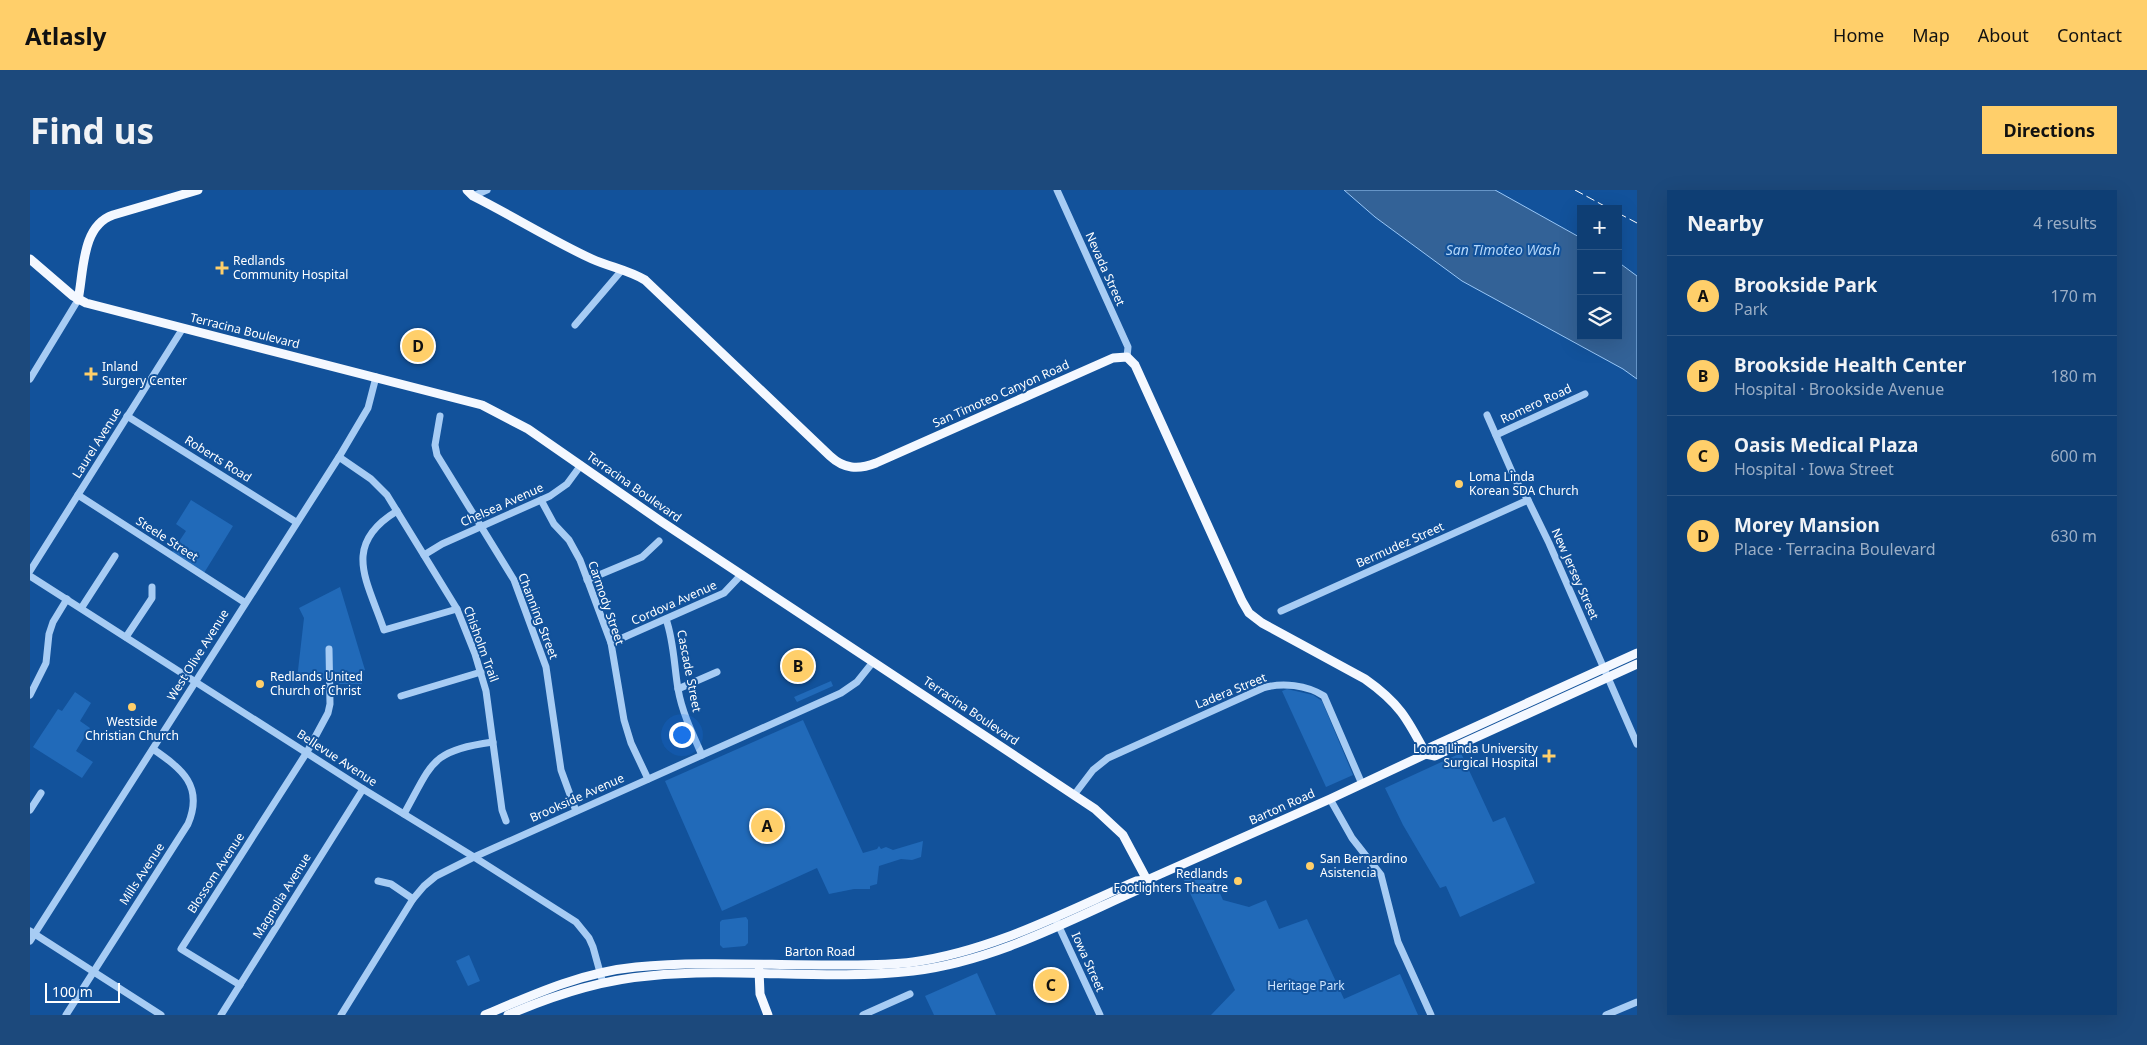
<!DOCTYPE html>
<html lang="en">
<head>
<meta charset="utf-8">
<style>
	body { margin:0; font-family:"Noto Sans",sans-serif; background:#1c497c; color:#f1f3f6 }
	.controls { position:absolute; right:15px; top:15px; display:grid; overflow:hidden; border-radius:0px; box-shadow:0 5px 20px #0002 }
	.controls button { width:45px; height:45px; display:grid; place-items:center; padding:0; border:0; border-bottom:1px solid #2e5786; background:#0e3e74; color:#f1f3f6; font:25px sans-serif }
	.scale { position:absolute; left:15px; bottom:12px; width:75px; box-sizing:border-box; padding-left:5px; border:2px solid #fff; border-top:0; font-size:14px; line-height:18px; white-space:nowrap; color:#fff; -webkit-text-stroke:4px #12529b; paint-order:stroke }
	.you { position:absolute; left:651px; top:544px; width:18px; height:18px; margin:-12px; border:4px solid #fff; border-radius:50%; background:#1a73e8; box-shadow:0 0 0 8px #1a73e833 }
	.badge { display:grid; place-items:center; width:32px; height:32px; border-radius:50%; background:#ffcf6a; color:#111; font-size:16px; font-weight:700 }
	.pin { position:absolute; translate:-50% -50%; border:2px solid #fff; box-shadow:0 1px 5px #0006 }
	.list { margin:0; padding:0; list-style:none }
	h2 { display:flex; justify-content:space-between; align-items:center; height:65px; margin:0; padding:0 20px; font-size:21px }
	h2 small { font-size:16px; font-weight:400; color:#9baec5 }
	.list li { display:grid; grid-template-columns:32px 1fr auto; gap:15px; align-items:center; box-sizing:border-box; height:80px; padding:0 20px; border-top:1px solid #2e5786 }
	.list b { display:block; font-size:19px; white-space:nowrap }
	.list p { margin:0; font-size:16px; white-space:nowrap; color:#9baec5 }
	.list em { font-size:16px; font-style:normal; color:#9baec5 }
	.icon { flex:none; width:28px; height:28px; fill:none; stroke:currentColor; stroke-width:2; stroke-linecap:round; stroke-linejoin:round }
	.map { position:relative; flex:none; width:1607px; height:825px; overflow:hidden; border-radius:0px }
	header { display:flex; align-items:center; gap:30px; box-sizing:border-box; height:70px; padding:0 25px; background:#ffcf6a; color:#111 }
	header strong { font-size:24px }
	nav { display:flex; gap:28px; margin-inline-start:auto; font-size:18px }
	.intro { display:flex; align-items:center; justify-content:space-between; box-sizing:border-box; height:120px; padding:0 30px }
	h1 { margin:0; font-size:35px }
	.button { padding:12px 22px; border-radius:0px; background:#ffcf6a; color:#111; font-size:18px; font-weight:700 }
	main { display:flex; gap:30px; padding:0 30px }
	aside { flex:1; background:#0e3e74; border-radius:0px; box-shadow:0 5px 20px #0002 }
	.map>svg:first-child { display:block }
</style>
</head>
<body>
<header>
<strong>Atlasly</strong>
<nav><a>Home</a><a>Map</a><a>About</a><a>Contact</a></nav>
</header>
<div class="intro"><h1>Find us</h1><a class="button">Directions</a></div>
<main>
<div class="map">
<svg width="1607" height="825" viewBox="0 0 1607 825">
	<rect width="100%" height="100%" fill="#12529b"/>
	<g fill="#216ab9">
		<path d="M 161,310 L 203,336 L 174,383 L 142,362 L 156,341 L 146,334 Z"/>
		<path d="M 310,397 L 335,480 L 331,482 L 332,494 L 308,494 L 296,489 L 267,489 L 274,428 L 269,418 Z"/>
		<path d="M 801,491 L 803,496 L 767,512 L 764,507 Z"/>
		<path d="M 1257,499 L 1283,505 L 1292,511 L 1323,585 L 1296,597 L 1252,501 Z"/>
		<path d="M 45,502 L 61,513 L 50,531 L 60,538 L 46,561 L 63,572 L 52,588 L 3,557 L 28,519 L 32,521 Z"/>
		<path d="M 773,530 L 833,663 L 847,659 L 849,656 L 851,659 L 856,657 L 863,660 L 893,651 L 891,667 L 882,670 L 871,669 L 849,676 L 847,694 L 840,696 L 840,699 L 824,699 L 799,704 L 787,678 L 692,721 L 635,591 Z"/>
		<path d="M 1431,563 L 1463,632 L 1475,627 L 1505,693 L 1430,727 L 1416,696 L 1410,698 L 1373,635 L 1355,598 Z"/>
		<path d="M 1179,679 L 1193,710 L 1219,717 L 1236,710 L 1249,739 L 1277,729 L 1314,809 L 1370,784 L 1388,825 L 1181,825 L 1205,800 L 1154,690 Z"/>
		<path d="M 716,727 L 718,730 L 718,753 L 715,756 L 693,758 L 690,755 L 690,732 L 692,730 Z"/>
		<path d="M 439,765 L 450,791 L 438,796 L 426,771 Z"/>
		<path d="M 947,783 L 966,825 L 904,825 L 895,806 Z"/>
	</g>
	<path fill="#336297" stroke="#99c7f7" d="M 1314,0 L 1465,0 L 1551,48 L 1551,146 L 1588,146 L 1588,72 L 1607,86 L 1607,189 L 1593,179 L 1432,91 L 1345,27 Z"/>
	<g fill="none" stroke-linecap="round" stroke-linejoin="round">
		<g stroke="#a7ccf4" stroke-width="7">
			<path d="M 1027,0 L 1098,157 L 1097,167"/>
			<path d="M 443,6 L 457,0"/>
			<path d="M 545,135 L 592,80"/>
			<path d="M 0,189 L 48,110"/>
			<path d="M 1457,225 L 1486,291 L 1498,310 L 1519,353 L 1607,554"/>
			<path d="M 97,226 L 266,332"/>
			<path d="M 410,226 L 405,255 L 407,265 L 484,390 L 516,477 L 531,580 L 546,621"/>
			<path d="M 1466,245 L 1555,204"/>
			<path d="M 309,267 L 341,289 L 357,305 L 427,419 L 445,464 L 456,501 L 472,620 L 476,631"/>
			<path d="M 48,305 L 214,412"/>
			<path d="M 511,310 L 524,334 L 539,350 L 550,370 L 581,453 L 594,530 L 601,553 L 618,589"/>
			<path d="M 367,321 C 311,355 337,390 354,440 L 427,419"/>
			<path d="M 394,365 L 412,354 L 520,306 L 537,294 L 551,275"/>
			<path d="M 0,381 L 153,138"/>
			<path d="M 0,386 L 333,599 L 444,667 L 546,732 L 559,748 L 563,757 L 573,793"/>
			<path d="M 557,390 L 612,367 L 629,351"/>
			<path d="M 52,417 L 85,366"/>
			<path d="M 1251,421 L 1498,310"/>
			<path d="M 636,429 C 644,452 644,475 648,499 C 652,522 662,543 672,565"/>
			<path d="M 96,447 L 122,408 L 122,397"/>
			<path d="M 581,453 L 694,403 L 711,385"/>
			<path d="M 648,499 L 687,482"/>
			<path d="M 0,505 L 16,473 L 19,444 L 23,432 L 37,409"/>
			<path d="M 371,506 L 451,482"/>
			<path d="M 1044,605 L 1063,580 L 1078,568 L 1233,498 C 1252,492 1277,495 1294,506 L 1332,594"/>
			<path d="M 1300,609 L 1322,648 L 1351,685 L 1368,752 L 1401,825"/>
			<path d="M 0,620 L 11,603"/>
			<path d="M 374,624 C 403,572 400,561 463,552"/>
			<path d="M 348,691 L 361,694 L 383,709"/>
			<path d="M 1025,728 L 1070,825"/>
			<path d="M 0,741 L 131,825"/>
			<path d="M 0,751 L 309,267 L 338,218 L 346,187"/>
			<path d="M 210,795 L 151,759 L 277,562 L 298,523 L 300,514 L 299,459"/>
			<path d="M 36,825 L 158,634 C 174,596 152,579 123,559"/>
			<path d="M 191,825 L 333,599"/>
			<path d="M 311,825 L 383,709 L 394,696 L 406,686 L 444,667 L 811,503 L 827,492 L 843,472"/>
			<path d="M 833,825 L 880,804"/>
			<path d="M 1576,825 L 1607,812"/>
		</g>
		<g stroke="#f4f8ff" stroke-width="9">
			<path d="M 437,0 L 443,6 C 483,26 521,50 562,69 C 580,77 598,80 615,90 L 800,266 C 814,279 828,280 846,273 L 1083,168 L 1097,167 L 1105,175 L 1212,411 L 1219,423 L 1232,433 L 1335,489 C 1369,513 1377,528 1396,564"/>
			<path d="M 0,69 L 43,106 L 56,113 L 452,215 L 498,239 L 632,332 L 1065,619 L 1093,645 L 1117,690"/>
			<path d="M 48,110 C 54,82 51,36 83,25 L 168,0"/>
			<path d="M 1396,564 L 1405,566 L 1607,474"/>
			<path d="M 729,780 L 730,804 L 738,825"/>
			<path d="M 455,825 C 504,804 553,782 606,777 C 669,771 733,775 796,775 C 824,775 854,776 883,772 C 962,761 1033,723 1106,691 L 1117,690 L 1300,609 L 1396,564 L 1401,557 L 1607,463"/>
			<path d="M 478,825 C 524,805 570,790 619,786 C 707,777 796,791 883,781 C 964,771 1036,732 1110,699 L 1117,690"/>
		</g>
		<g stroke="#fff" stroke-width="1" stroke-dasharray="9 4" stroke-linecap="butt">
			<path d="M 1545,0 L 1580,19"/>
			<path d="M 1588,23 L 1607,33"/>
		</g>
	</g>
	<g fill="#ffcf6a" stroke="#12529b" stroke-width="2">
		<path d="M189.5 70.5h5v5h5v5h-5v5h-5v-5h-5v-5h5z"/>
		<path d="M58.5 176.5h5v5h5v5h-5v5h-5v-5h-5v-5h5z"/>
		<circle cx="1429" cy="294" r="5"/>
		<circle cx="230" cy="494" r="5"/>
		<circle cx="102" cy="517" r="5"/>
		<path d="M1516.5 558.5h5v5h5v5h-5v5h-5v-5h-5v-5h5z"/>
		<circle cx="1280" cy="676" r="5"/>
		<circle cx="1208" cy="691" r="5"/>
	</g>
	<g text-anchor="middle" stroke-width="4" stroke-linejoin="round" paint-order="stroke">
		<g font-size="12" fill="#fff" stroke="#12529b" text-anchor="start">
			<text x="203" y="75">Redlands<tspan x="203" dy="14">Community Hospital</tspan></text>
			<text x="72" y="181">Inland<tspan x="72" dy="14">Surgery Center</tspan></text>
			<text x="1439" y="291">Loma Linda<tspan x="1439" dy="14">Korean SDA Church</tspan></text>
			<text x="240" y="491">Redlands United<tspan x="240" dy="14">Church of Christ</tspan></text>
			<text x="102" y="536" text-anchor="middle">Westside<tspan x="102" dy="14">Christian Church</tspan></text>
			<text x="1508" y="563" text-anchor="end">Loma Linda University<tspan x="1508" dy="14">Surgical Hospital</tspan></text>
			<text x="1290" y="673">San Bernardino<tspan x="1290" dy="14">Asistencia</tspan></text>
			<text x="1198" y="688" text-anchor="end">Redlands<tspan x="1198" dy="14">Footlighters Theatre</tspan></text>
		</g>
		<g font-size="12" fill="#fff" stroke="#12529b">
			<text transform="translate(1075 79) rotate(66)" y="4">Nevada Street</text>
			<text transform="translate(215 141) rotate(14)" y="4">Terracina Boulevard</text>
			<text transform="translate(971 204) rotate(-24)" y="4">San Timoteo Canyon Road</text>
			<text transform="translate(1506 214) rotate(-25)" y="4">Romero Road</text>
			<text transform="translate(67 253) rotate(-58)" y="4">Laurel Avenue</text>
			<text transform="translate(188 269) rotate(32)" y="4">Roberts Road</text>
			<text transform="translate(604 297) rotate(35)" y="4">Terracina Boulevard</text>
			<text transform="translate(472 315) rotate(-24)" y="4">Chelsea Avenue</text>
			<text transform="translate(137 349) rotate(33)" y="4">Steele Street</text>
			<text transform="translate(1370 355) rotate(-24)" y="4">Bermudez Street</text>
			<text transform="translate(1545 384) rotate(66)" y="4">New Jersey Street</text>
			<text transform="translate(576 413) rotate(71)" y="4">Carmody Street</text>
			<text transform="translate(644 413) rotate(-24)" y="4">Cordova Avenue</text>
			<text transform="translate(508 426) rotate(69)" y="4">Channing Street</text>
			<text transform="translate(451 454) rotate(70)" y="4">Chisholm Trail</text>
			<text transform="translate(168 465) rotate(-58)" y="4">West Olive Avenue</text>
			<text transform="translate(659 481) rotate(79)" y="4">Cascade Street</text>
			<text transform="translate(1201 501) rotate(-22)" y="4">Ladera Street</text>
			<text transform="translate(941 521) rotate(34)" y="4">Terracina Boulevard</text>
			<text transform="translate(307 568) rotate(33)" y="4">Bellevue Avenue</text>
			<text transform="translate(547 608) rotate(-24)" y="4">Brookside Avenue</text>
			<text transform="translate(1252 617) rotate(-24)" y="4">Barton Road</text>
			<text transform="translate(186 683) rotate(-57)" y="4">Blossom Avenue</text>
			<text transform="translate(112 684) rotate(-57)" y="4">Mills Avenue</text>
			<text transform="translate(252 706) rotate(-58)" y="4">Magnolia Avenue</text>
			<text x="790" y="766">Barton Road</text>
			<text transform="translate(1058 772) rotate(66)" y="4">Iowa Street</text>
		</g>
		<g font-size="12" fill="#cfe5fe" stroke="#12529b">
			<text x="1276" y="800">Heritage Park</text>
		</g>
		<g font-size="14" font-style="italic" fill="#b3d6fa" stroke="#12529b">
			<text x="1473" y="65">San Timoteo Wash</text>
		</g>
	</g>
</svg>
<div class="controls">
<button>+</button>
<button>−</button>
<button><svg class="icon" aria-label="layers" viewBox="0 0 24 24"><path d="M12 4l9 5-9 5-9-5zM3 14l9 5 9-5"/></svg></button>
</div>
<div class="scale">100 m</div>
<div class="you"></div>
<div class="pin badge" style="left:737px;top:636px">A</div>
<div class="pin badge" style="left:768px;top:476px">B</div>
<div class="pin badge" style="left:1021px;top:795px">C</div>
<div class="pin badge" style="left:388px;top:156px">D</div>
</div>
<aside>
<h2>Nearby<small>4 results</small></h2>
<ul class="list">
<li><span class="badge">A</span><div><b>Brookside Park</b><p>Park</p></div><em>170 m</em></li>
<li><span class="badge">B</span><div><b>Brookside Health Center</b><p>Hospital · Brookside Avenue</p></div><em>180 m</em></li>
<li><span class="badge">C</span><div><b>Oasis Medical Plaza</b><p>Hospital · Iowa Street</p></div><em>600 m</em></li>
<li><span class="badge">D</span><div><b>Morey Mansion</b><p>Place · Terracina Boulevard</p></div><em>630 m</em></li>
</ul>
</aside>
</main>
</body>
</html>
